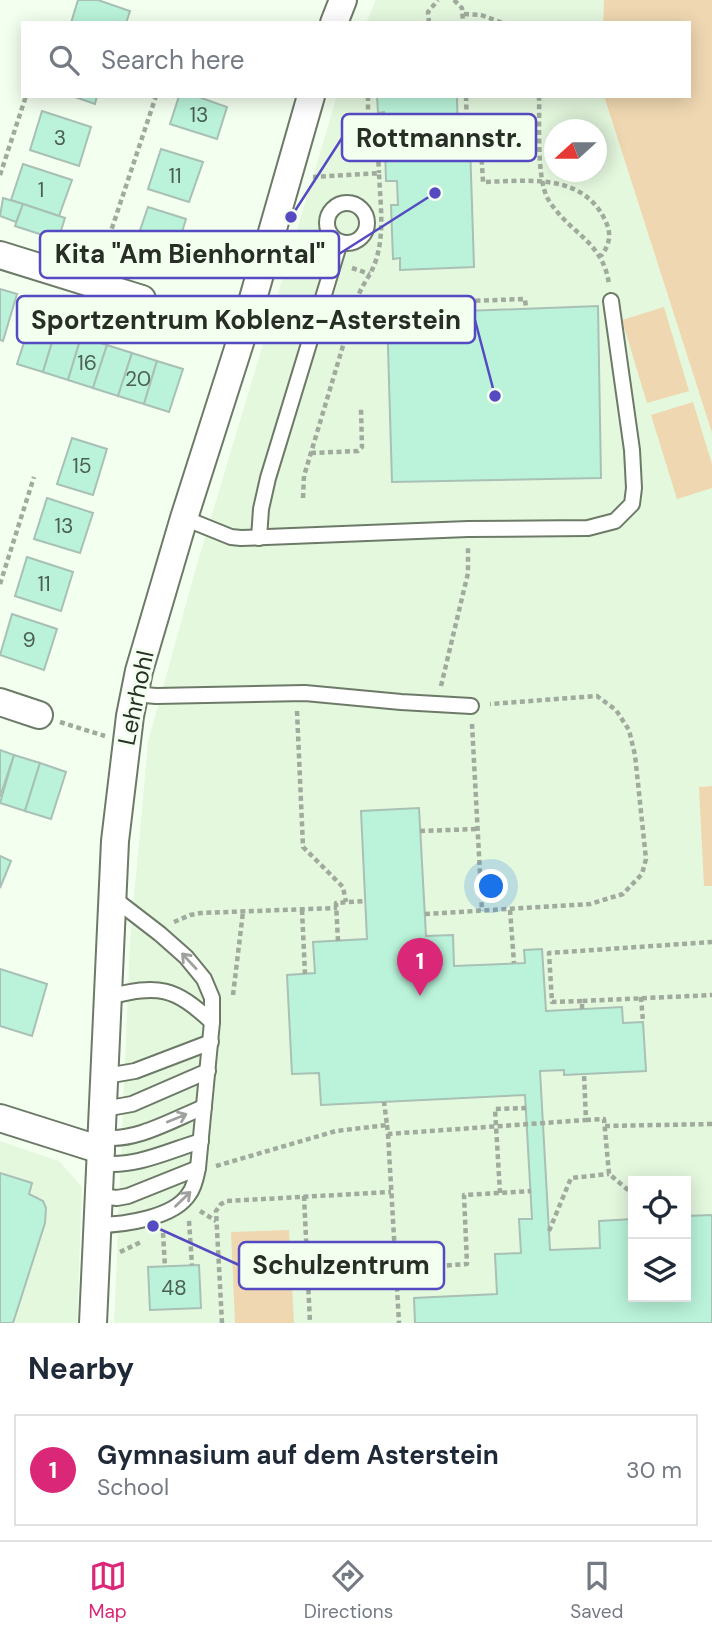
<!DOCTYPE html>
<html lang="en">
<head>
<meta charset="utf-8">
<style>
	body { margin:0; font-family:"DM Sans",sans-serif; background:#f6f6f7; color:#1f2937 }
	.controls { position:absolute; right:21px; bottom:21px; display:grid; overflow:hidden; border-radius:0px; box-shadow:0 4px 18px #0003 }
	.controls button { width:63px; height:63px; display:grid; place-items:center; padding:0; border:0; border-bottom:2px solid #e0e1e3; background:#fff; color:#1f2937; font:35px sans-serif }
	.compass { position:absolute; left:544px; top:119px; width:63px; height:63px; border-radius:50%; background:#fff; box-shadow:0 4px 18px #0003; rotate:249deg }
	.you { position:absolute; left:492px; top:887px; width:24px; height:24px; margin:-18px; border:5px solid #fff; border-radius:50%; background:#1a73e8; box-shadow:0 0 0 10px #1a73e833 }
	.badge { display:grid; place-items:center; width:46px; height:46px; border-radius:50%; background:#db2777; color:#fff; font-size:23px; font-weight:700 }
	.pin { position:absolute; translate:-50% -58px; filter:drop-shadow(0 2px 4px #0008) }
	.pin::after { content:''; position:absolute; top:37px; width:24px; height:21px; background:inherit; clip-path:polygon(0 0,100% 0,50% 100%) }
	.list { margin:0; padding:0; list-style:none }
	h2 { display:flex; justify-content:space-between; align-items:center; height:91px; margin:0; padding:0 28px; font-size:30px }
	h2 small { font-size:23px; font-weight:400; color:#747a83 }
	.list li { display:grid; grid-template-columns:46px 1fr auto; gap:21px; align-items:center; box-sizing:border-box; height:112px; margin:0 14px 14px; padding:0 14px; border:2px solid #e0e1e3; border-radius:0px }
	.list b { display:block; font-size:26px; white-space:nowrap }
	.list p { margin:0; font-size:23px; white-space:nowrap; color:#747a83 }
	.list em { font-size:23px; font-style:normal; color:#747a83 }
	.icon { flex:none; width:38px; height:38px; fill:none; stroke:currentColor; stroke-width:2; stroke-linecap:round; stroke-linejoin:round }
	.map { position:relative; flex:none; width:712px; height:1323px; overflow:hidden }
	.search { position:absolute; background:#fff; box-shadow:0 4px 18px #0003; left:21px; right:21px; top:21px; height:77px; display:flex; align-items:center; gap:18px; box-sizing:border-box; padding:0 24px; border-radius:0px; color:#747a83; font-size:26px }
	.sheet { height:217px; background:#fff }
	nav { display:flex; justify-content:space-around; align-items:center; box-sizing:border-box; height:98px; border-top:2px solid #e0e1e3; background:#fff; font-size:19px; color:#747a83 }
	nav a { display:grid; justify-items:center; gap:4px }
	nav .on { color:#db2777 }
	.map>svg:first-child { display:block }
</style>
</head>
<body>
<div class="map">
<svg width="712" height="1323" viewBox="0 0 712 1323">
	<rect width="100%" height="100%" fill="#f3ffef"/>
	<g fill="#e4f8de" fill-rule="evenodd">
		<path d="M 376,0 L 604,0 L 603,23 L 366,23 Z"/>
		<path d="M 337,96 L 604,96 L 712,433 L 712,1323 L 114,1323 L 130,941 L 148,742 L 195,571 ZM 554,130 L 596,130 L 596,172 L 554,172 ZM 633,1181 L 686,1181 L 686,1297 L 633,1297 Z"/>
		<path d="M 0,1141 L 59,1161 L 82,1187 L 77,1323 L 0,1323 Z"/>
	</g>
	<g fill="#efd7b1">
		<path d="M 604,0 L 712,0 L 712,433 L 604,96 L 689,96 L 689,23 L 603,23 Z"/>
		<path d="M 664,307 L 689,391 L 647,403 L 622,320 Z"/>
		<path d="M 693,402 L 712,464 L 712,488 L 677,499 L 651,415 Z"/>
		<path d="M 712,786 L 712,886 L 704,886 L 699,787 Z"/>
		<path d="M 289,1230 L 294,1323 L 235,1323 L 231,1232 Z"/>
	</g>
	<g fill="#baf3da" stroke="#a8c0b5" stroke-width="2">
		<path d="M 78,0 L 98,0 L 130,11 L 126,23 L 71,23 Z"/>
		<path d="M 72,96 L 97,96 L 95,104 Z"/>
		<path d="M 179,96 L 196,96 L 227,107 L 217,139 L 170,124 Z"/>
		<path d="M 377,96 L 457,96 L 458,144 L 470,144 L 474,267 L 400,270 L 400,258 L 393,259 L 391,205 L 398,205 L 397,181 L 386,181 L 384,112 L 378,113 Z"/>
		<path d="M 42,111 L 91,127 L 79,166 L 30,150 Z"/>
		<path d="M 161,149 L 203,162 L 189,202 L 148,189 Z"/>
		<path d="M 23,164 L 72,180 L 59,216 L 11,200 Z"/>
		<path d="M 3,198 L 23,204 L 16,222 L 0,216 Z"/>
		<path d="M 23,204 L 65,218 L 58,240 L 15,226 Z"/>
		<path d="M 148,207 L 186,219 L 175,255 L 136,242 Z"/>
		<path d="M 0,289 L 17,294 L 3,341 L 0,340 Z"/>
		<path d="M 598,306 L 601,478 L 392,482 L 387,314 Z"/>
		<path d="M 31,321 L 56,329 L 43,372 L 17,364 Z"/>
		<path d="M 56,329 L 81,337 L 68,380 L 43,372 Z"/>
		<path d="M 81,337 L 107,345 L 93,388 L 68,380 Z"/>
		<path d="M 107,345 L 132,353 L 118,396 L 93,388 Z"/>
		<path d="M 132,353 L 157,361 L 144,404 L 118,396 Z"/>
		<path d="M 157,361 L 183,369 L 169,412 L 144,404 Z"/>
		<path d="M 72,438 L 107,449 L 93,495 L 57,484 Z"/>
		<path d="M 47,498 L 93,513 L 80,553 L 34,539 Z"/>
		<path d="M 27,557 L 73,572 L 61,611 L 15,596 Z"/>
		<path d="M 12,614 L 57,629 L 44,670 L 0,655 Z"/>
		<path d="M 0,750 L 14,755 L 0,797 Z"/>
		<path d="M 14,755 L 40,763 L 25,811 L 0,803 Z"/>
		<path d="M 40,763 L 66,772 L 51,819 L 25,811 Z"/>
		<path d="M 419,808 L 426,936 L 453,935 L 454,966 L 525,963 L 524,950 L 542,949 L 546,1011 L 622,1007 L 623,1023 L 643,1022 L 646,1071 L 564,1075 L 564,1070 L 540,1071 L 550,1250 L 600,1248 L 599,1221 L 633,1219 L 633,1297 L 686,1297 L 686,1216 L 712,1215 L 712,1323 L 415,1323 L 414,1298 L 497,1294 L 495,1254 L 521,1253 L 519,1219 L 532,1219 L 525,1095 L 321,1105 L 319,1073 L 292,1074 L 287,975 L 315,973 L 313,942 L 367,939 L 361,811 Z"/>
		<path d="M 0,856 L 11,861 L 0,888 Z"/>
		<path d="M 0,969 L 47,984 L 32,1036 L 0,1026 Z"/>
		<path d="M 0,1173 L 32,1183 L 29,1194 L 43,1201 L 46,1208 L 45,1223 L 13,1323 L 0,1323 Z"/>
		<path d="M 199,1265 L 201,1308 L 150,1310 L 148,1267 Z"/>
	</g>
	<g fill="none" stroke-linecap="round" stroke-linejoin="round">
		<defs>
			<g id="service">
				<circle cx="347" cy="223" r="20"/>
				<path d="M 184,518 L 231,537 L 241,538 L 468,529 L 588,528 L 615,521 L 632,504 L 634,488 L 632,450 L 611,301"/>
				<path d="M 259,538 L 261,509 L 268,478 L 340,242"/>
				<path d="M 134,694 L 156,696 L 305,693 L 401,702 L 471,706"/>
				<path d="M 108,997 C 159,984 174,987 212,1022"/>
				<path d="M 106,1076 L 135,1071 L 211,1042"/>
				<path d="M 104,1109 L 132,1104 L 208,1071"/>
				<path d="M 102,1137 C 134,1143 174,1119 204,1107"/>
				<path d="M 100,1163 C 135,1168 168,1151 201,1141"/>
				<path d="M 99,1196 L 117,1198 L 128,1196 L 198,1168"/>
				<path d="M 97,1225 C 123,1225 174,1218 189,1194 C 195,1186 196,1177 198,1168 L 212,1022 L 212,998 L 204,979 L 186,957 L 160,934 L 112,897"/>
			</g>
			<g id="minor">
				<path d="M 334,23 L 343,0"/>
				<path d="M 0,255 L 142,299"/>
				<path d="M 0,702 L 39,715"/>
				<path d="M 0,1118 L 101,1150"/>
				<path d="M 93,1323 L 115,841 L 130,716 L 139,671 L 184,518 L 244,330 L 311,96"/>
			</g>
		</defs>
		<use href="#service" stroke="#6d7a68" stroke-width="18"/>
		<use href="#minor" stroke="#6d7a68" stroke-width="30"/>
		<g stroke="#a0aa9d" stroke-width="4.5" stroke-dasharray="5 3.5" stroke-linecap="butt">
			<path d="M 454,0 L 462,8 L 463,23"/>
			<path d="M 464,14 L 481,15 L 503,23"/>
			<path d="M 429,23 L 428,12 L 438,0"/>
			<path d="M 368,96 L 368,119 L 377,135 L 379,173"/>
			<path d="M 466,96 L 467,128 L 481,148 L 483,182 C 526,181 582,172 605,220 C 612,234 610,244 601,256"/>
			<path d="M 539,96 C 540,122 536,178 548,199 C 568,233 604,241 609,285"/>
			<path d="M 0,175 L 26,96"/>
			<path d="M 101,261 L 156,96"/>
			<path d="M 352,268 L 370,274"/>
			<path d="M 357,299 L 382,304 L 525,299 L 526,308"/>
			<path d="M 163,305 L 221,323"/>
			<path d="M 311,453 L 358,451 L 362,447 L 361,409"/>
			<path d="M 303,498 L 304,476 L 357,299 C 362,284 372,274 376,260 C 385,232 380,202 379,173 L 313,177"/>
			<path d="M 0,584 L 34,477"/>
			<path d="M 441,686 L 468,573 L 468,548"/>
			<path d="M 297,711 L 303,847 L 343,887 L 346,902"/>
			<path d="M 60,722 L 105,736"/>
			<path d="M 472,724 L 482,911"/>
			<path d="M 420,831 L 478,829"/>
			<path d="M 302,910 L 305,974"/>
			<path d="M 510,910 L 514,963"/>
			<path d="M 425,914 L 590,904 L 623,894 L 642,874 L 646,859 L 635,755 L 629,730 L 616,710 L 597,696 L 490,704"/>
			<path d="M 174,922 L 190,915 L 201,913 L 337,908"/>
			<path d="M 338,941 L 336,903 L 365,901"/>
			<path d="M 233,995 L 243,912"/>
			<path d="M 641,997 L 643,1022"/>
			<path d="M 582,1001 L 552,1002 L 549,953 L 712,942"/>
			<path d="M 582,1009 L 582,1001 L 712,995"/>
			<path d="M 586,1120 L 604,1119 L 609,1174 L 633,1194"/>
			<path d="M 387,1125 L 388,1134 L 586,1120 L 584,1074"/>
			<path d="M 605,1126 L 712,1124"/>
			<path d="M 388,1134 L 399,1323"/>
			<path d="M 216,1166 L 336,1131 L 387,1125 L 384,1102"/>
			<path d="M 500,1193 L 495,1109 L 526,1108"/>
			<path d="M 304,1196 L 310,1323"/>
			<path d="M 200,1211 L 216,1221"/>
			<path d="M 189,1221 L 192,1265"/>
			<path d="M 549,1231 L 571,1178 L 609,1174"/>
			<path d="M 163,1233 L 165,1267"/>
			<path d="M 120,1252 L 141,1242"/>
			<path d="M 396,1269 L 467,1264 L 464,1195 L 531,1191"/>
			<path d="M 222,1323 L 216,1211 L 221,1204 L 227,1201 L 391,1192"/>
		</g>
		<use href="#service" stroke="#fff" stroke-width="14"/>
		<use href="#minor" stroke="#fff" stroke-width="26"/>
	</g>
	<defs><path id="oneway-shaft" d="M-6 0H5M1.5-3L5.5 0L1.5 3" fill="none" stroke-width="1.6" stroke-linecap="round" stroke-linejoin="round" transform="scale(1.75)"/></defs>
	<g stroke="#9ea19d">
		<use href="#oneway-shaft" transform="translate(189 961) rotate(-133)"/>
		<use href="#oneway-shaft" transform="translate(177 1118) rotate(-22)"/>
		<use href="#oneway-shaft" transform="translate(183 1199) rotate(-44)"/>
	</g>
	<g text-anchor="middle" stroke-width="6" stroke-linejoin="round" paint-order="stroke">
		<g font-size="21" fill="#4c5f53">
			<text x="199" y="122">13</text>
			<text x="60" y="145">3</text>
			<text x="175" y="183">11</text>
			<text x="41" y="197">1</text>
			<text x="87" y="370">16</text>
			<text x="138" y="386">20</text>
			<text x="82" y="473">15</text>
			<text x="64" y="533">13</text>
			<text x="44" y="591">11</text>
			<text x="29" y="647">9</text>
			<text x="174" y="1295">48</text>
		</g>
		<g font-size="24" fill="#282e26" stroke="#f3ffef">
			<text transform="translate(136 698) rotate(-78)" y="8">Lehrhohl</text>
		</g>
	</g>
	<path fill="none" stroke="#564ac2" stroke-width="2.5" d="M291 217L342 138M435 193L339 254M495 396L475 320M153 1226L239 1265"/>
	<g fill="#564ac2" stroke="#f3ffef" stroke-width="2.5">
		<circle cx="291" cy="217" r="7"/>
		<circle cx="435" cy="193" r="7"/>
		<circle cx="495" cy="396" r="7"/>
		<circle cx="153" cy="1226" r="7"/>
	</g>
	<g fill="#f3ffef" stroke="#564ac2" stroke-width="2.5">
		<rect x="342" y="114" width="194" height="47" rx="7"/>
		<rect x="40" y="231" width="299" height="47" rx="7"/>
		<rect x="17" y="296" width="458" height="47" rx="7"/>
		<rect x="239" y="1242" width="205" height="47" rx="7"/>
	</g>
	<g font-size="26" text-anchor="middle" font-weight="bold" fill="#282e26">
		<text x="439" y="147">Rottmannstr.</text>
		<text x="190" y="263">Kita "Am Bienhorntal"</text>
		<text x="246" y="329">Sportzentrum Koblenz-Asterstein</text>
		<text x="341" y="1274">Schulzentrum</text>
	</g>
</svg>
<div class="controls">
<button><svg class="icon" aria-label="locate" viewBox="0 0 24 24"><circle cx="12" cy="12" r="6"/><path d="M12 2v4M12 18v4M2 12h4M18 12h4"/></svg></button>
<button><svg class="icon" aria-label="layers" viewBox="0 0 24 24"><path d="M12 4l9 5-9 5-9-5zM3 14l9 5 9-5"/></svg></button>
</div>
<svg class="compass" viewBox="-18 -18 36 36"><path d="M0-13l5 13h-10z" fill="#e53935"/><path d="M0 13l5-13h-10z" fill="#747a83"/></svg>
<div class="you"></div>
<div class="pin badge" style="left:420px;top:996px">1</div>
<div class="search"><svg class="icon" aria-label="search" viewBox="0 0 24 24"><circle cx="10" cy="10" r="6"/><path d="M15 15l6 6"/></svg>Search here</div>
</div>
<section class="sheet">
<h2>Nearby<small></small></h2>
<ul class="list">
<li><span class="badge">1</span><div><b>Gymnasium auf dem Asterstein</b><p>School</p></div><em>30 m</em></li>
</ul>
</section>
<nav>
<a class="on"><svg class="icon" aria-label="map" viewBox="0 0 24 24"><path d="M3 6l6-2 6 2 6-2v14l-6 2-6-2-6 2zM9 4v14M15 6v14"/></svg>Map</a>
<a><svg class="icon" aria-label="directions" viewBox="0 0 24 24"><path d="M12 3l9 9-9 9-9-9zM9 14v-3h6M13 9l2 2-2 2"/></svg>Directions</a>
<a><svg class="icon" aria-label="saved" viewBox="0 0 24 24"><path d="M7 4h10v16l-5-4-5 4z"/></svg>Saved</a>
</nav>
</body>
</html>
